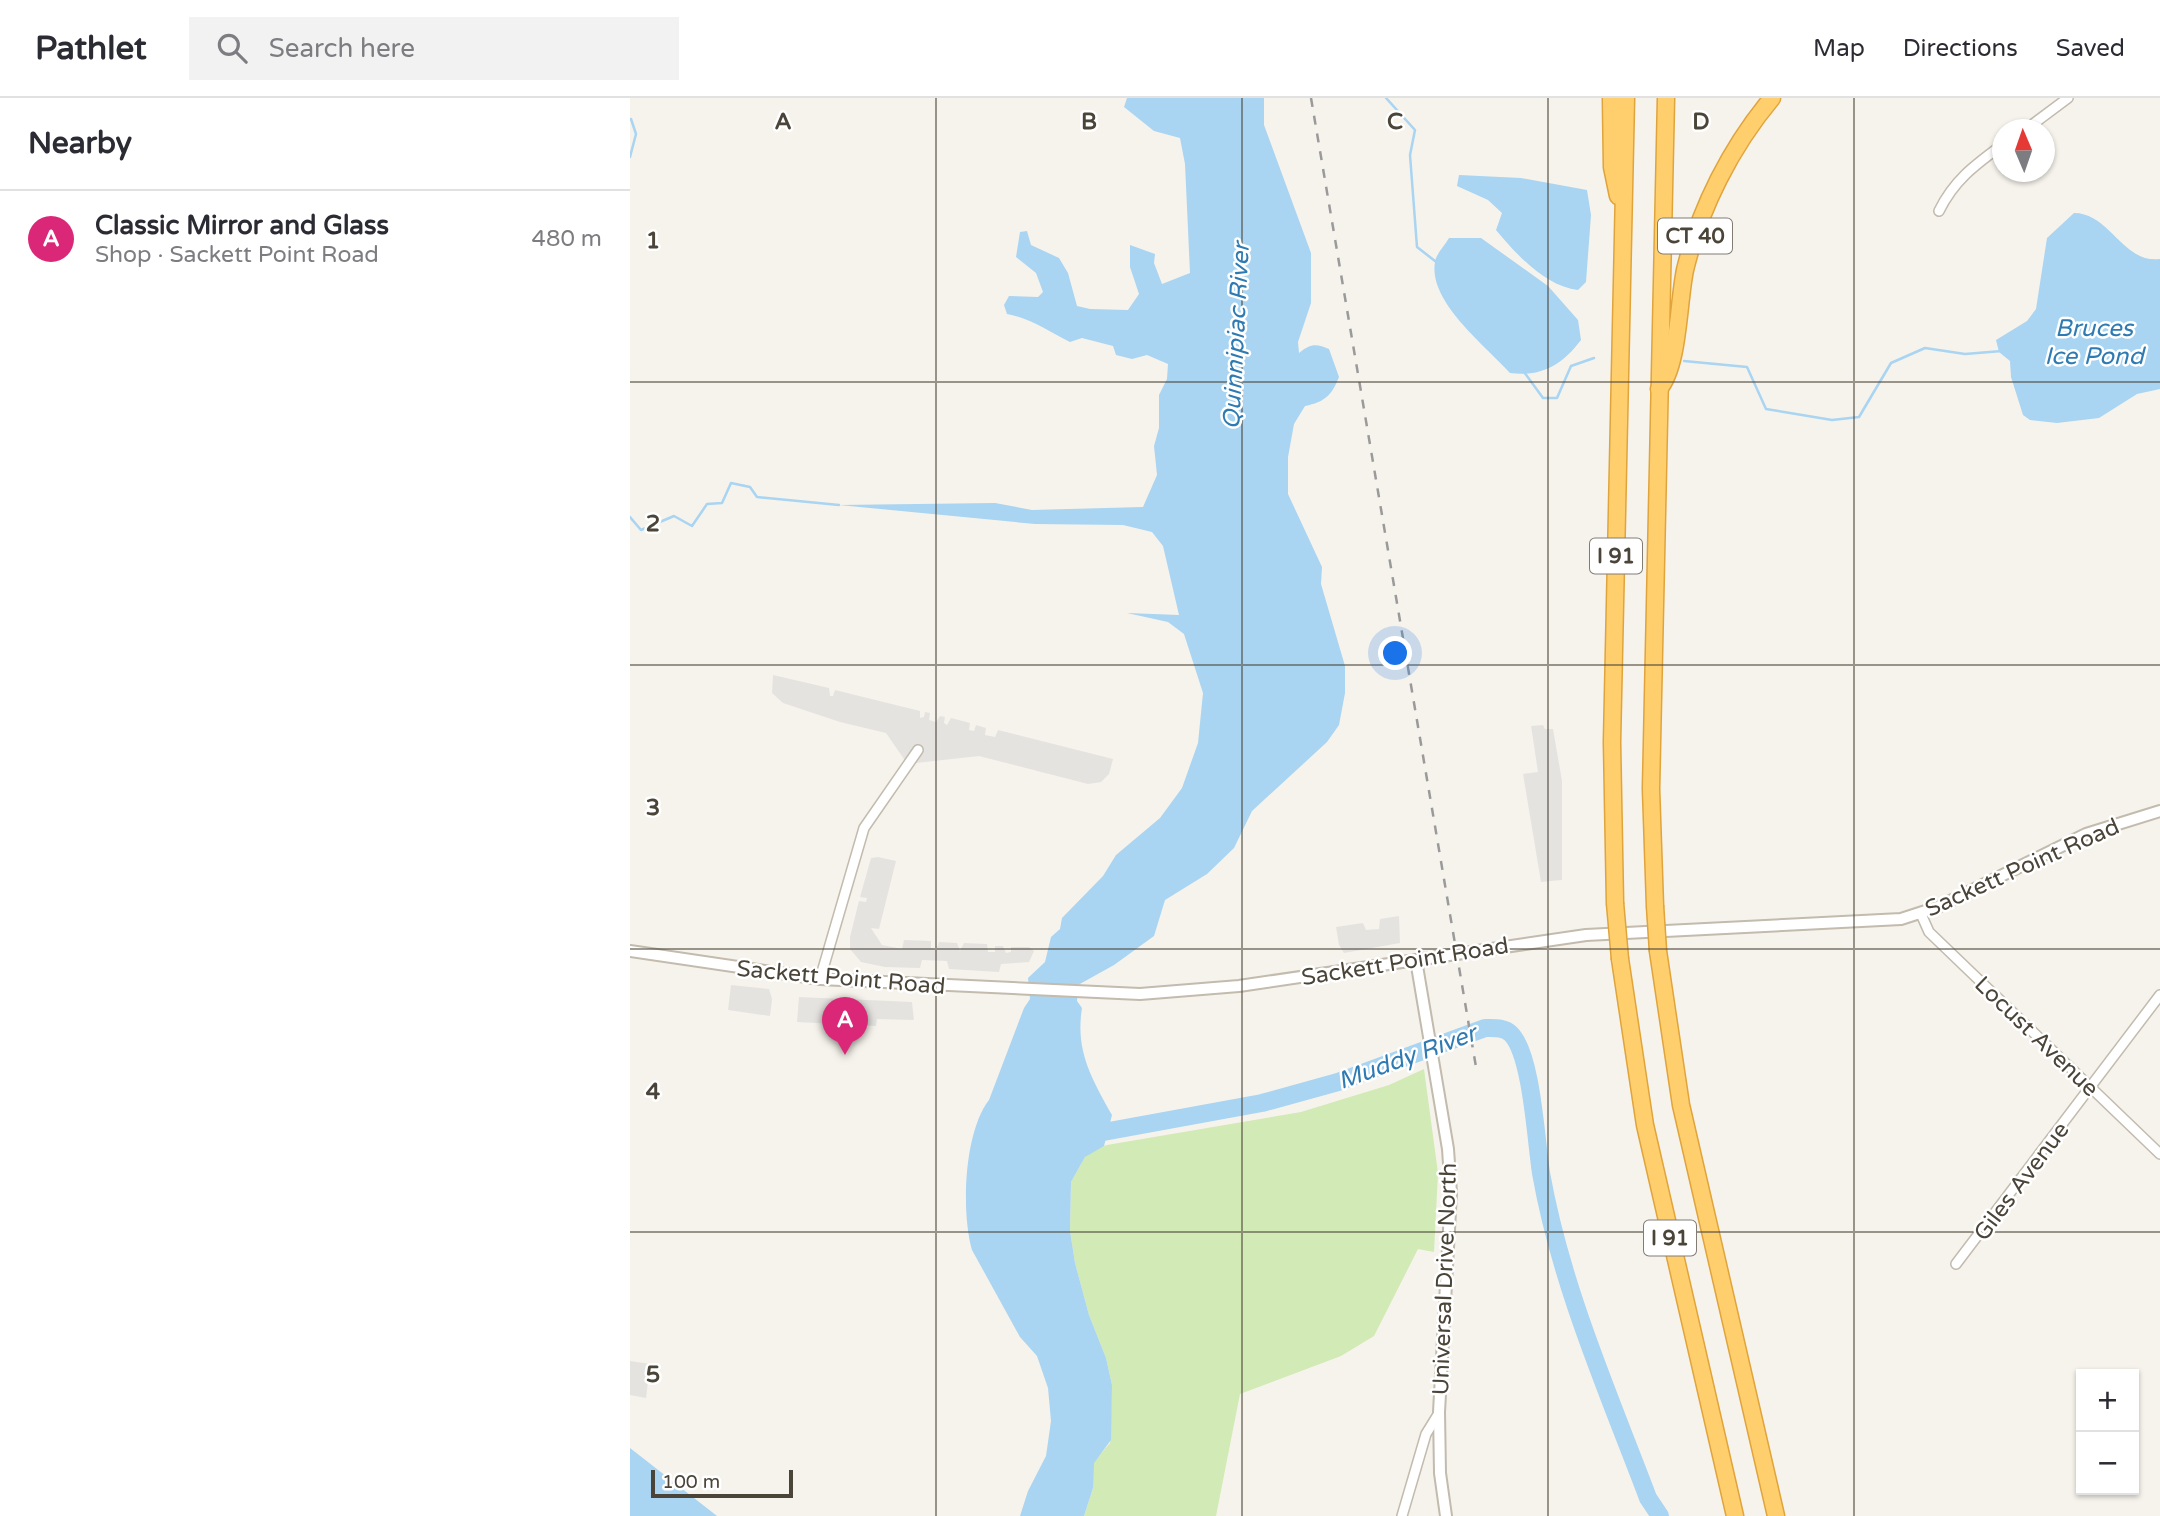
<!DOCTYPE html>
<html lang="en">
<head>
<meta charset="utf-8">
<style>
	body { margin:0; font-family:"Varela Round",sans-serif; background:#f2f2f3; color:#2b2b33 }
	.controls { position:absolute; right:21px; bottom:21px; display:grid; overflow:hidden; border-radius:0px; box-shadow:0 2px 5px #0004 }
	.controls button { width:63px; height:63px; display:grid; place-items:center; padding:0; border:0; border-bottom:2px solid #e1e1e2; background:#fff; color:#2b2b33; font:35px sans-serif }
	.compass { position:absolute; left:1362px; top:21px; width:63px; height:63px; border-radius:50%; background:#fff; box-shadow:0 2px 5px #0004; rotate:358deg }
	.scale { position:absolute; left:21px; bottom:18px; width:142px; box-sizing:border-box; padding-left:7px; border:4px solid #4b4439; border-top:0; font-size:19px; line-height:24px; white-space:nowrap; color:#4b4439; -webkit-text-stroke:5px #fff; paint-order:stroke }
	.you { position:absolute; left:766px; top:556px; width:24px; height:24px; margin:-18px; border:5px solid #fff; border-radius:50%; background:#1a73e8; box-shadow:0 0 0 10px #1a73e833 }
	.badge { display:grid; place-items:center; width:46px; height:46px; border-radius:50%; background:#db2777; color:#fff; font-size:23px; font-weight:700 }
	.pin { position:absolute; translate:-50% -58px; filter:drop-shadow(0 2px 4px #0008) }
	.pin::after { content:''; position:absolute; top:37px; width:24px; height:21px; background:inherit; clip-path:polygon(0 0,100% 0,50% 100%) }
	.list { margin:0; padding:0; list-style:none }
	h2 { display:flex; justify-content:space-between; align-items:center; height:91px; margin:0; padding:0 28px; font-size:30px }
	h2 small { font-size:23px; font-weight:400; color:#7c7c81 }
	.list li { display:grid; grid-template-columns:46px 1fr auto; gap:21px; align-items:center; box-sizing:border-box; height:98px; padding:0 28px; border-top:2px solid #e1e1e2 }
	.list b { display:block; font-size:26px; white-space:nowrap }
	.list p { margin:0; font-size:23px; white-space:nowrap; color:#7c7c81 }
	.list em { font-size:23px; font-style:normal; color:#7c7c81 }
	.icon { flex:none; width:38px; height:38px; fill:none; stroke:currentColor; stroke-width:2; stroke-linecap:round; stroke-linejoin:round }
	.map { position:relative; flex:none; width:1530px; height:1418px; overflow:hidden }
	header { display:flex; align-items:center; gap:42px; box-sizing:border-box; height:98px; padding:0 35px; background:#fff; border-bottom:2px solid #e1e1e2 }
	header strong { font-size:33px }
	nav { display:flex; gap:38px; margin-inline-start:auto; font-size:24px }
	.search { width:490px; height:63px; background:#f2f2f3; display:flex; align-items:center; gap:18px; box-sizing:border-box; padding:0 24px; border-radius:0px; color:#7c7c81; font-size:26px }
	main { display:flex }
	aside { flex:1; background:#fff }
	.map>svg:first-child { display:block }
</style>
</head>
<body>
<header>
<strong>Pathlet</strong>
<div class="search"><svg class="icon" aria-label="search" viewBox="0 0 24 24"><circle cx="10" cy="10" r="6"/><path d="M15 15l6 6"/></svg>Search here</div>
<nav><a>Map</a><a>Directions</a><a>Saved</a></nav>
</header>
<main>
<aside>
<h2>Nearby<small></small></h2>
<ul class="list">
<li><span class="badge">A</span><div><b>Classic Mirror and Glass</b><p>Shop · Sackett Point Road</p></div><em>480 m</em></li>
</ul>
</aside>
<div class="map">
<svg width="1530" height="1418" viewBox="0 0 1530 1418">
	<rect width="100%" height="100%" fill="#f6f3ec"/>
	<path fill="#d2eab5" d="M 794,971 L 808,1075 L 804,1154 L 788,1151 L 744,1238 L 711,1258 L 610,1296 L 586,1418 L 454,1418 L 463,1390 L 463,1365 L 480,1345 L 482,1287 L 476,1260 L 459,1217 L 445,1165 L 440,1133 L 441,1084 L 455,1059 L 464,1051 L 477,1047 L 671,1014 L 759,987 Z"/>
	<g fill="#e5e3e0">
		<path d="M 143,577 L 199,590 L 200,598 L 203,598 L 205,592 L 290,613 L 290,620 L 294,619 L 295,614 L 300,615 L 299,622 L 306,624 L 310,618 L 315,619 L 314,625 L 317,627 L 321,620 L 340,625 L 339,632 L 344,633 L 346,627 L 356,630 L 355,637 L 365,639 L 368,632 L 483,661 L 479,676 L 471,684 L 458,686 L 349,658 L 286,665 L 274,661 L 256,635 L 210,624 L 153,605 L 142,595 Z"/>
		<path d="M 913,627 L 915,631 L 923,631 L 932,683 L 932,782 L 911,784 L 893,676 L 908,674 L 901,628 Z"/>
		<path d="M 248,759 L 266,763 L 249,831 L 241,830 L 252,847 L 272,851 L 274,842 L 301,843 L 301,850 L 306,852 L 309,844 L 327,845 L 330,853 L 334,845 L 357,846 L 358,854 L 365,854 L 365,848 L 373,848 L 376,855 L 381,854 L 381,849 L 399,849 L 404,853 L 399,864 L 371,866 L 369,874 L 319,871 L 317,863 L 292,862 L 290,870 L 255,869 L 231,864 L 220,851 L 220,839 L 229,803 L 236,804 L 237,800 L 230,799 L 241,760 Z"/>
		<path d="M 769,818 L 770,845 L 714,855 L 709,847 L 706,829 L 733,825 L 736,832 L 749,831 L 750,821 Z"/>
		<path d="M 101,887 L 139,891 L 142,901 L 140,918 L 98,912 Z"/>
		<path d="M 169,899 L 282,904 L 284,922 L 247,921 L 246,928 L 167,924 Z"/>
		<path d="M 0,1263 L 20,1266 L 16,1300 L 0,1297 Z"/>
	</g>
	<g fill="#a9d4f2">
		<path d="M 497,0 L 634,0 L 634,27 L 681,155 L 681,205 L 668,244 L 669,255 C 680,246 686,245 699,251 L 709,279 C 702,297 695,304 675,308 L 664,326 L 658,359 L 658,396 L 692,469 L 691,486 L 715,568 L 715,595 L 709,627 L 697,644 L 622,713 L 604,750 L 577,776 L 535,802 L 524,838 L 484,867 L 448,887 L 447,903 L 452,910 C 445,953 462,981 482,1017 L 474,1048 L 455,1059 L 441,1084 L 440,1133 L 445,1165 L 459,1217 L 476,1260 L 482,1287 L 481,1342 L 464,1365 L 463,1390 L 454,1418 L 390,1418 L 398,1393 L 416,1358 L 421,1323 L 418,1290 L 407,1258 L 390,1239 L 342,1152 C 331,1114 334,1034 359,1002 L 394,910 L 400,901 L 398,880 L 415,864 L 421,839 L 430,831 L 432,820 L 473,778 L 486,757 L 530,720 L 552,690 L 568,645 L 573,595 L 554,536 L 538,524 L 497,515 L 549,517 L 533,448 L 522,434 L 493,427 L 405,426 L 209,407 L 365,405 L 402,412 L 513,409 L 527,377 L 524,348 L 529,330 L 529,297 L 537,281 L 538,266 L 517,257 L 502,261 L 486,257 L 483,248 L 452,240 L 440,244 C 417,233 403,221 377,216 L 374,207 L 379,198 L 408,199 L 413,194 L 406,175 L 386,159 L 390,134 L 397,133 L 401,147 L 429,160 L 438,175 L 447,208 L 460,211 L 498,212 L 509,196 L 500,169 L 500,147 L 525,156 L 524,165 L 532,186 L 560,175 L 555,66 L 550,40 L 524,33 L 494,9 Z"/>
		<path d="M 829,77 L 891,80 L 957,92 L 961,117 L 956,184 L 948,192 C 916,189 886,156 866,132 L 872,115 L 858,102 L 827,88 Z"/>
		<path d="M 1444,115 C 1480,115 1493,166 1530,161 L 1530,291 L 1507,296 L 1469,320 L 1427,325 L 1400,322 L 1393,317 L 1381,279 L 1380,263 L 1369,254 L 1366,242 L 1397,223 L 1406,211 L 1417,140 Z"/>
		<path d="M 819,140 L 851,140 L 918,188 L 948,222 L 951,242 C 932,267 912,279 880,275 C 856,248 798,204 805,164 C 806,156 815,147 819,140 Z"/>
		<path d="M 0,1350 L 87,1418 L 0,1418 Z"/>
	</g>
	<g fill="none" stroke-linecap="round" stroke-linejoin="round">
		<g stroke="#a9d4f2" stroke-width="2.5">
			<path d="M 756,0 L 785,32 L 780,57 L 787,149 L 805,163"/>
			<path d="M 0,59 L 6,36 L 1,21"/>
			<path d="M 1054,263 L 1117,269 L 1136,311 L 1202,322 L 1229,319 L 1261,265 L 1295,250 L 1335,256 L 1372,253"/>
			<path d="M 894,274 L 913,300 L 927,300 L 941,268 L 964,260"/>
			<path d="M 0,419 L 11,432 L 44,418 L 62,428 L 77,406 L 92,405 L 101,385 L 120,389 L 127,399 L 209,407"/>
		</g>
		<path stroke="#a9d4f2" stroke-width="18" d="M 457,1037 L 632,1005 L 708,984 L 855,930 C 864,930 874,929 881,936 C 902,957 906,1044 911,1075 C 931,1188 978,1294 1018,1400 L 1030,1418"/>
		<defs>
			<g id="minor">
				<path d="M 1395,32 L 1438,0"/>
				<path d="M 1309,113 C 1324,82 1345,67 1372,47"/>
				<path d="M 1291,816 L 1299,834 L 1530,1056"/>
				<path d="M 190,881 L 234,730 L 288,652"/>
				<path d="M 1326,1166 L 1530,897"/>
				<path d="M 772,1418 L 796,1336 L 809,1315"/>
			</g>
			<g id="tertiary">
				<path d="M 0,853 L 190,881 L 510,896 L 609,888 L 956,837 L 1271,821 L 1308,809 L 1456,736 L 1530,713"/>
				<path d="M 786,862 L 818,1051 L 821,1095 L 809,1314 L 810,1375 L 816,1418"/>
			</g>
			<g id="motorway">
				<path d="M 981,0 L 982,69 L 988,98"/>
				<path d="M 1029,291 C 1049,267 1048,206 1055,172 C 1070,110 1101,49 1142,0"/>
				<path d="M 985,805 L 982,644 L 996,0"/>
				<path d="M 1025,808 L 1021,691 L 1036,0"/>
				<path d="M 1028,853 L 1051,1007 L 1146,1418"/>
				<path d="M 990,861 L 1015,1027 L 1105,1418"/>
			</g>
		</defs>
		<use href="#minor" stroke="#c2bbae" stroke-width="12"/>
		<use href="#tertiary" stroke="#c2bbae" stroke-width="14"/>
		<use href="#motorway" stroke="#e0a43c" stroke-width="19"/>
		<use href="#minor" stroke="#fff" stroke-width="9"/>
		<use href="#tertiary" stroke="#fff" stroke-width="10"/>
		<use href="#motorway" stroke="#ffcf6e" stroke-width="16"/>
		<path stroke="#9a9a9a" stroke-width="2.5" stroke-dasharray="9 9" stroke-linecap="butt" d="M 681,0 L 846,969"/>
		<defs>
			<g id="motorway-bridge">
				<path d="M 985,805 L 990,861"/>
				<path d="M 1025,808 L 1028,853"/>
			</g>
		</defs>
		<use href="#motorway-bridge" stroke="#e0a43c" stroke-width="19" stroke-linecap="butt"/>
		<use href="#motorway-bridge" stroke="#ffcf6e" stroke-width="16"/>
	</g>
	<path fill="none" stroke="#4b4439" stroke-width="2" stroke-opacity="0.55" d="M 306,0 L 306,1418M 612,0 L 612,1418M 918,0 L 918,1418M 1224,0 L 1224,1418M 0,284 L 1530,284M 0,567 L 1530,567M 0,851 L 1530,851M 0,1134 L 1530,1134"/>
	<g text-anchor="middle" stroke-width="5" stroke-linejoin="round" paint-order="stroke">
		<g fill="#fff" stroke="#817c74" stroke-width="2">
			<rect x="1028" y="120.5" width="74" height="35" rx="5"/>
			<rect x="960" y="440.5" width="52" height="35" rx="5"/>
			<rect x="1014" y="1122.5" width="52" height="35" rx="5"/>
		</g>
		<g font-size="21" font-weight="bold" fill="#4b4439">
			<text x="1065" y="145">CT 40</text>
			<text x="986" y="465">I 91</text>
			<text x="1040" y="1147">I 91</text>
		</g>
		<g font-size="23" fill="#4b4439" stroke="#fff">
			<text transform="translate(1392 769) rotate(-24)" y="8">Sackett Point Road</text>
			<text transform="translate(775 863) rotate(-9)" y="8">Sackett Point Road</text>
			<text transform="translate(211 879) rotate(5)" y="8">Sackett Point Road</text>
			<text transform="translate(1407 938) rotate(44)" y="8">Locust Avenue</text>
			<text transform="translate(1391 1083) rotate(-53)" y="8">Giles Avenue</text>
			<text transform="translate(814 1181) rotate(-88)" y="8">Universal Drive North</text>
		</g>
		<g font-size="24" font-style="italic" fill="#2e7ab2" stroke="#fff">
			<text x="1464" y="238">Bruces<tspan x="1464" dy="28">Ice Pond</tspan></text>
			<text transform="translate(606 238) rotate(-87)" y="8">Quinnipiac River</text>
			<text transform="translate(777 959) rotate(-20)" y="8">Muddy River</text>
		</g>
	</g>
	<g font-size="23" text-anchor="middle" font-weight="bold" fill="#4b4439" stroke="#fff" stroke-width="5" stroke-linejoin="round" paint-order="stroke">
		<text x="153" y="31">A</text>
		<text x="459" y="31">B</text>
		<text x="765" y="31">C</text>
		<text x="1071" y="31">D</text>
		<text x="23" y="150">1</text>
		<text x="23" y="433">2</text>
		<text x="23" y="717">3</text>
		<text x="23" y="1001">4</text>
		<text x="23" y="1284">5</text>
	</g>
</svg>
<div class="controls">
<button>+</button>
<button>−</button>
</div>
<svg class="compass" viewBox="-18 -18 36 36"><path d="M0-13l5 13h-10z" fill="#e53935"/><path d="M0 13l5-13h-10z" fill="#7c7c81"/></svg>
<div class="scale">100 m</div>
<div class="you"></div>
<div class="pin badge" style="left:215px;top:957px">A</div>
</div>
</main>
</body>
</html>
